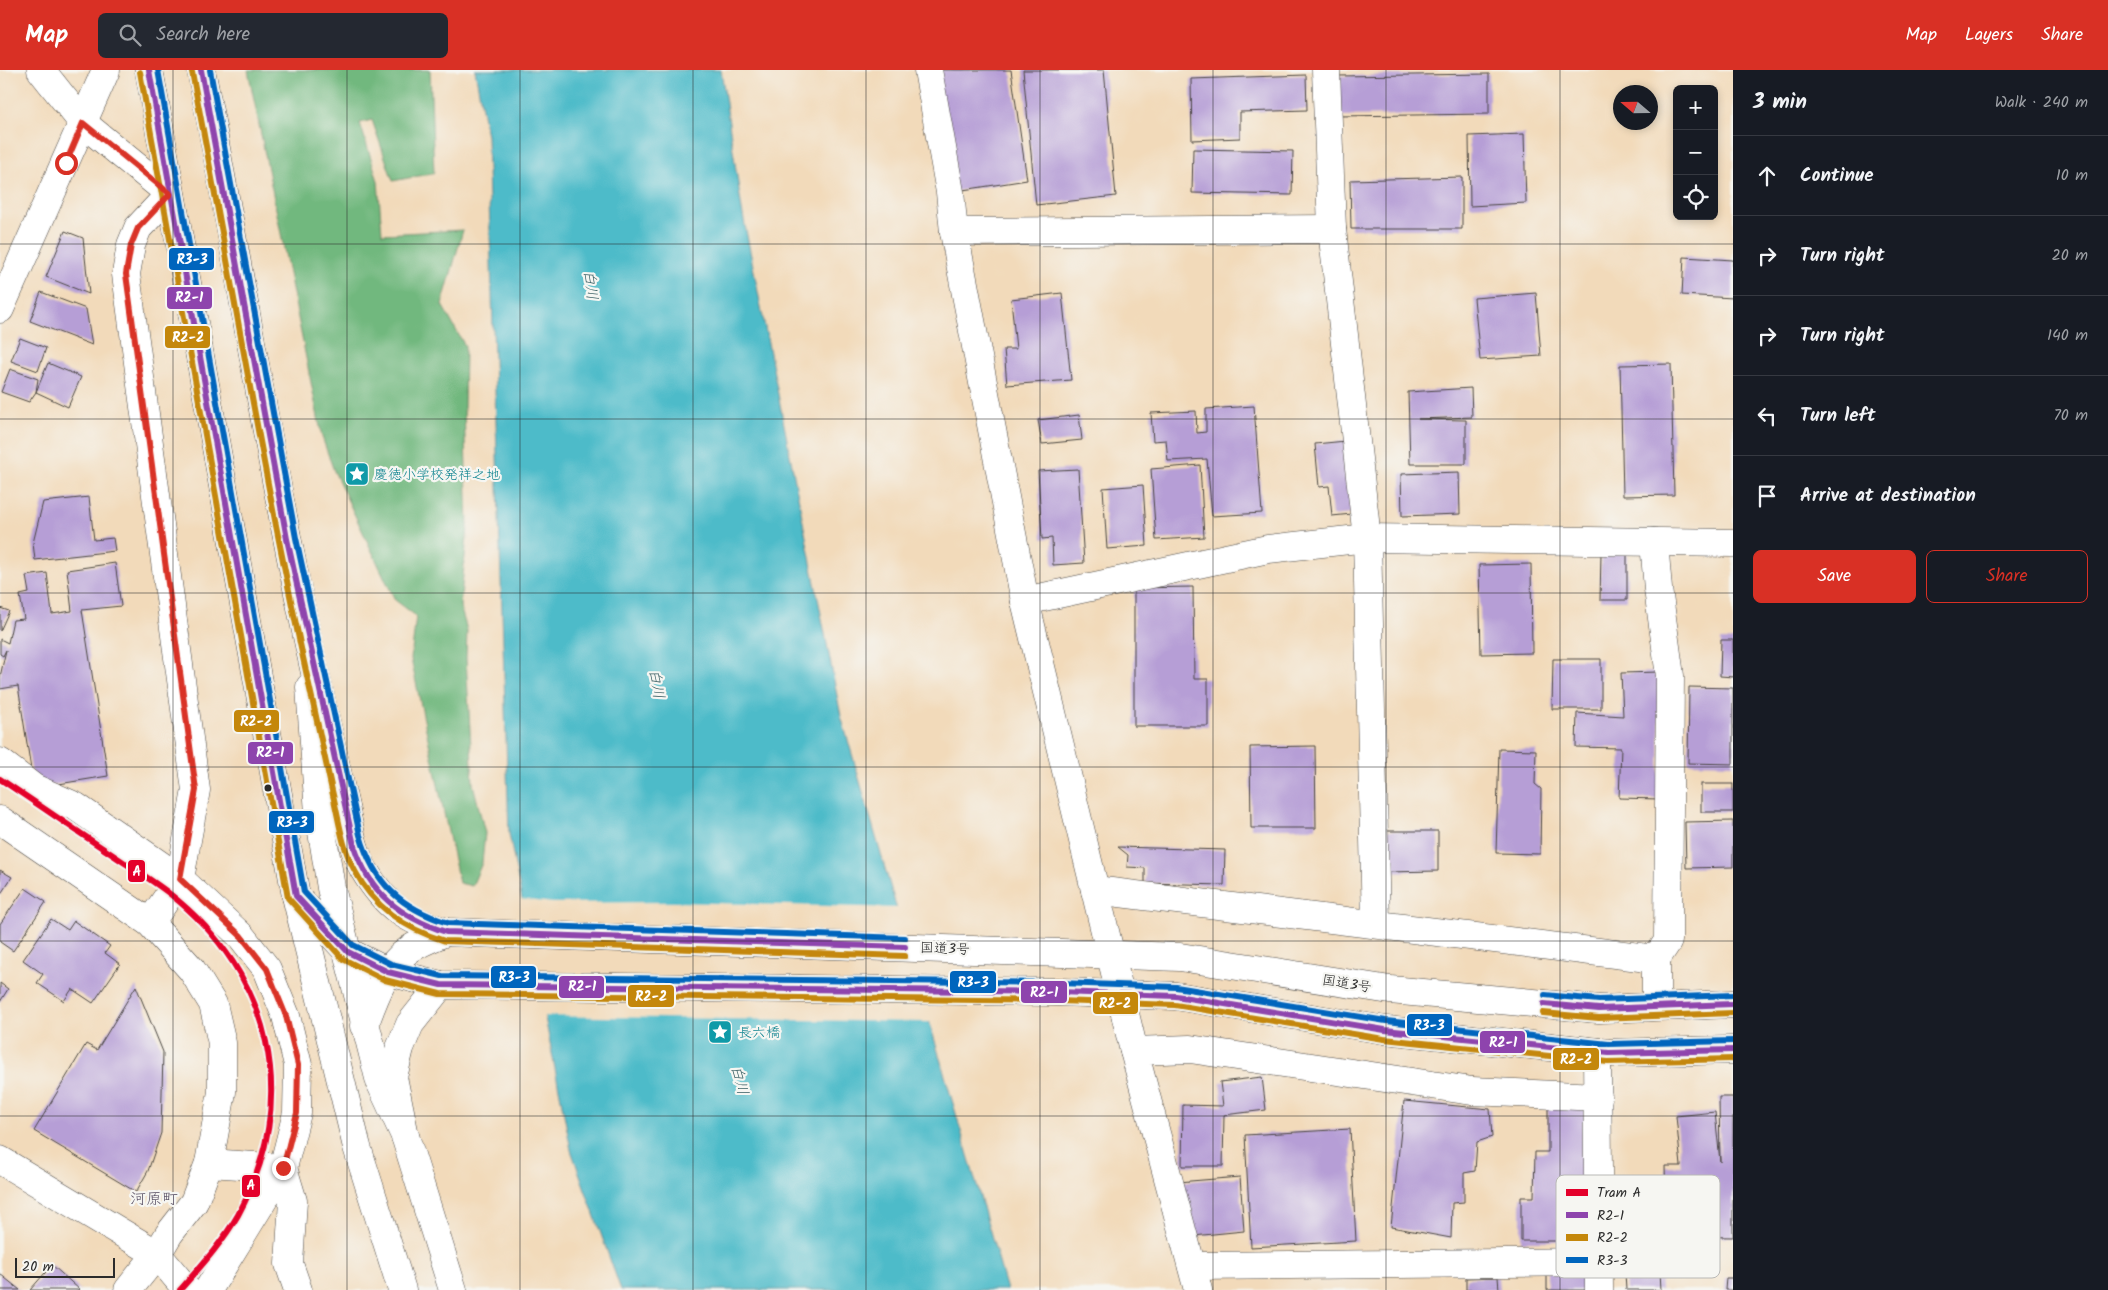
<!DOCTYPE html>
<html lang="en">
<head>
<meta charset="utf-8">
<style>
	body { margin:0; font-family:Kalam,"Klee One",sans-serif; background:#242831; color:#f1f3f6 }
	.controls { position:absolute; right:15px; top:15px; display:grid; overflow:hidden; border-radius:8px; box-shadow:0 2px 8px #0003 }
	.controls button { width:45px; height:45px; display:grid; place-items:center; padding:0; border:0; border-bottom:1px solid #363941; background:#171b24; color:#f1f3f6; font:25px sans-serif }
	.compass { position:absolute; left:1613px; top:15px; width:45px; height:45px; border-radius:50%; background:#171b24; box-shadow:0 2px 8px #0003; rotate:290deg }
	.scale { position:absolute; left:15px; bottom:12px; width:100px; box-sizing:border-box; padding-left:5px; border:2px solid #2b2b2b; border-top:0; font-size:14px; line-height:18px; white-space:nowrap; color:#2b2b2b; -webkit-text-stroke:4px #f6f6f2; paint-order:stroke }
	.stop { position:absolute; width:15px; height:15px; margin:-11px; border:4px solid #d93025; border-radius:50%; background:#fff }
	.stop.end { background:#d93025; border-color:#fff; box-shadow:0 1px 5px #0008 }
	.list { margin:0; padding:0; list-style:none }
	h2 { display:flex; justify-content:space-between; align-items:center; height:65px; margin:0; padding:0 20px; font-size:21px }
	h2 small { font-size:16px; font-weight:400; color:#9ea1a6 }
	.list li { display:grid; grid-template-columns:32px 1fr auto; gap:15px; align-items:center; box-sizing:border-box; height:80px; padding:0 20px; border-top:1px solid #363941 }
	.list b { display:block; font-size:19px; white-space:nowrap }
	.list em { font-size:16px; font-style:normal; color:#9ea1a6 }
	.actions { display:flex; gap:10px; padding:15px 20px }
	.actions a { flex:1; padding:11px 0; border:1px solid #d93025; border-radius:8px; text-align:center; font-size:18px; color:#d93025 }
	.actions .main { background:#d93025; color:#fff }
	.icon { flex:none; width:28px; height:28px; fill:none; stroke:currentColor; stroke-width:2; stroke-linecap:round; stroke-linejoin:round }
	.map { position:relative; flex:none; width:1733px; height:1220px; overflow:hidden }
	header { display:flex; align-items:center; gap:30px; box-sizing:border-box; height:70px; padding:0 25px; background:#d93025; color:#fff }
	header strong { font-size:24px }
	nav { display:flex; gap:28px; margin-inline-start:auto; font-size:18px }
	.search { width:350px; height:45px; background:#242831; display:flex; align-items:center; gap:12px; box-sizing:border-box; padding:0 18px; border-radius:8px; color:#9ea1a6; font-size:19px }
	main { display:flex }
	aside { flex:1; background:#171b24 }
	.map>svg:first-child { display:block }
</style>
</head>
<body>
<header>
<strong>Map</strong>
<div class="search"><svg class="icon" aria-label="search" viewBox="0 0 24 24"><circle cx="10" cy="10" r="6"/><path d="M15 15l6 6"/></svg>Search here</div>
<nav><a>Map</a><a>Layers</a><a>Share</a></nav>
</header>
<main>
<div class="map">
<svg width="1733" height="1220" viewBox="0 0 1733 1220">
	<rect width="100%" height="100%" fill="#f6f6f2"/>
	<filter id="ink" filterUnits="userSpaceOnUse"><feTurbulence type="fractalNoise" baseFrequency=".02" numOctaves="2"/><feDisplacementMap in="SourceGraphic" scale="10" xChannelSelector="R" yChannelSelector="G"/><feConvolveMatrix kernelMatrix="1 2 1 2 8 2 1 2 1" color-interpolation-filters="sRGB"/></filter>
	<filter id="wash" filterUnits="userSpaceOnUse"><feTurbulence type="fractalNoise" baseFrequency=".0096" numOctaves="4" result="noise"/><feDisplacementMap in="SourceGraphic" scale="20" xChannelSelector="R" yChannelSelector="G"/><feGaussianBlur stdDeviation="1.12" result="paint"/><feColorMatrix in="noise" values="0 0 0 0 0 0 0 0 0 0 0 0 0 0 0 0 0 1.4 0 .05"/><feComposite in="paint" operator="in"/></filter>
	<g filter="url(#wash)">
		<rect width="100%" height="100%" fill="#f2daba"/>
		<path fill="#71b87e" stroke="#4e7254" d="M 248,0 L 430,0 L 434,103 L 393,111 L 372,50 L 360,53 L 378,111 L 382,164 L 463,160 L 442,235 L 465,276 L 464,338 L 468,456 L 460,536 L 467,560 L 466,588 L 473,714 L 485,763 L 482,793 L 472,816 L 459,813 L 411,589 L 416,546 L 395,530 L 334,401 L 322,367 Z"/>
		<path fill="#4ebbc9" stroke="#3c737a" d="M 475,0 L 721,0 L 742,140 L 841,646 L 1007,1220 L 621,1220 L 571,1080 L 509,764 L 487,66 Z"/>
		<path fill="#f2daba" d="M 519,829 L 553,833 L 674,832 L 899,838 L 931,952 L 542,946 Z"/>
		<g id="blocks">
			<g fill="#b69ed6">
				<path d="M 932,0 L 1011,0 L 1027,110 L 950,122 Z"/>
				<path d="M 1023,0 L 1104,0 L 1116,126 L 1036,135 Z"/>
				<path d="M 1489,4 L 1489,44 L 1338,46 L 1338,6 Z"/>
				<path d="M 1306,5 L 1307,40 L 1240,42 L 1240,68 L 1192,70 L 1191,9 Z"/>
				<path d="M 1524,64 L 1526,133 L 1470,136 L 1469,66 Z"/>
				<path d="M 1193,79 L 1293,81 L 1292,125 L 1192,123 Z"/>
				<path d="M 1462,107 L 1462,159 L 1351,159 L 1350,110 Z"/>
				<path d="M 65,161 L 83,168 L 89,224 L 46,207 Z"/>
				<path d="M 1684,187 L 1733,190 L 1733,228 L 1682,225 Z"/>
				<path d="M 41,222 L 86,239 L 92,275 L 30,251 Z"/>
				<path d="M 1062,223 L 1071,310 L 1007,315 L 1004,279 L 1016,279 L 1011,229 Z"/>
				<path d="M 1536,223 L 1541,286 L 1480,290 L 1474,228 Z"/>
				<path d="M 20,268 L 46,278 L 38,301 L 11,291 Z"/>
				<path d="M 48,293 L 81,307 L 68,337 L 36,322 L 29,332 L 1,322 L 10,299 L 38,309 L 36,322 Z"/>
				<path d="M 1671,294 L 1674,425 L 1623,426 L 1620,295 Z"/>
				<path d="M 1471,318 L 1472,347 L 1418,349 L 1466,350 L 1466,394 L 1410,394 L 1408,322 Z"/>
				<path d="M 1254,336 L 1262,443 L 1212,446 L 1207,389 L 1168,391 L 1166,370 L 1153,371 L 1151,343 L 1196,341 L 1197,363 L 1206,362 L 1206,339 Z"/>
				<path d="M 1079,345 L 1082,370 L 1042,374 L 1038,350 Z"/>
				<path d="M 1346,371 L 1352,444 L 1332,446 L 1329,416 L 1319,417 L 1315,374 Z"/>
				<path d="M 1200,395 L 1204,467 L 1156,470 L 1151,399 Z"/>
				<path d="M 1078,399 L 1084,493 L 1053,495 L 1052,468 L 1042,469 L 1038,401 Z"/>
				<path d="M 1459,402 L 1460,444 L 1402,446 L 1401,404 Z"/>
				<path d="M 1143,415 L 1147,476 L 1107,479 L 1103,418 Z"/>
				<path d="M 89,427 L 94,470 L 113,468 L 115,481 L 35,490 L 33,473 L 43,432 Z"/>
				<path d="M 1601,483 L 1627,483 L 1627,530 L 1600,530 Z"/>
				<path d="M 115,493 L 121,536 L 82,540 L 108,706 L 34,718 L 18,616 L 0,619 L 0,607 L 6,580 L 3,586 L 0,584 L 0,569 L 8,573 L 13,550 L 24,549 L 20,525 L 29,523 L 26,506 L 47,503 L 52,544 L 72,541 L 67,500 Z"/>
				<path d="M 1531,494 L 1532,583 L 1481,584 L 1479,495 Z"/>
				<path d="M 1193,517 L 1194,609 L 1208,609 L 1208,656 L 1134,656 L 1134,518 Z"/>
				<path d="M 0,538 L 9,541 L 0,561 Z"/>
				<path d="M 1721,570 L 1733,570 L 1733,607 L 1720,606 Z"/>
				<path d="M 1553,589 L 1601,589 L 1601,639 L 1552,639 Z"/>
				<path d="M 1660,602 L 1659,729 L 1619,728 L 1621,678 L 1576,677 L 1577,643 L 1623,646 L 1621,603 Z"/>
				<path d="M 1689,617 L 1733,618 L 1733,694 L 1688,693 Z"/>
				<path d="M 1315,676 L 1316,758 L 1251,758 L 1250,677 Z"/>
				<path d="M 1499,679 L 1536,680 L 1535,714 L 1541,719 L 1540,784 L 1496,783 Z"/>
				<rect x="1701" y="714" width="32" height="28"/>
				<path d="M 1733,751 L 1733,797 L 1686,798 L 1685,752 Z"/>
				<path d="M 1385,761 L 1438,761 L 1438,801 L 1385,802 Z"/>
				<path d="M 1118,777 L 1225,780 L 1224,815 L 1145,813 L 1145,798 L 1127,797 L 1128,785 Z"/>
				<path d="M 0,800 L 12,807 L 0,825 Z"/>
				<path d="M 25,818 L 46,832 L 13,881 L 0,872 L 0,854 Z"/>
				<path d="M 51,849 L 68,860 L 74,851 L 110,876 L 105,883 L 120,894 L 93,933 L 72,919 L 64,931 L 37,913 L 43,904 L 23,890 Z"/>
				<path d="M 0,913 L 8,919 L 0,932 Z"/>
				<path d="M 136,916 L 163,982 L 161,1063 L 148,1101 L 136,1122 L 34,1061 L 86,974 L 97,980 Z"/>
				<path d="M 1262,1007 L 1266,1040 L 1224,1045 L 1223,1096 L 1182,1096 L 1183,1035 L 1223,1036 L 1220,1012 Z"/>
				<path d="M 1719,1027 L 1733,1027 L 1733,1167 L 1667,1166 L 1665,1096 L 1681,1096 L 1676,1046 L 1715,1042 L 1720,1092 Z"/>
				<path d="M 1404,1031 L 1490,1039 L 1492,1067 L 1477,1072 L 1475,1101 L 1464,1103 L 1464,1132 L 1452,1133 L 1451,1168 L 1391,1157 Z"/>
				<path d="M 1548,1035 L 1589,1035 L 1589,1171 L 1521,1171 L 1521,1127 L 1534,1127 L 1535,1082 L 1548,1082 Z"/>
				<path d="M 1350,1059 L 1356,1171 L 1251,1177 L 1245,1065 Z"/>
				<path d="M 1240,1107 L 1244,1161 L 1183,1167 L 1178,1112 Z"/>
				<path d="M 52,1195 L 80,1220 L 30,1220 Z"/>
				<path d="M 1660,1201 L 1661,1220 L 1626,1220 L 1625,1203 Z"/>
				<rect x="1547" y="1202" width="44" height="18"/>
				<path d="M 0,1204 L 20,1220 L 0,1220 Z"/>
				<path d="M 1498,1207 L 1499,1220 L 1466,1220 L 1466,1208 Z"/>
				<path d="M 1726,1208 L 1733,1208 L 1733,1220 L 1725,1220 Z"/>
			</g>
		</g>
	</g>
	<g filter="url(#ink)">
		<use href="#blocks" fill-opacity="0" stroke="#494540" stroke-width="1"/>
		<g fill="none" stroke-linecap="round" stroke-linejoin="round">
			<defs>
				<g id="street">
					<path d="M 41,0 L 83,53 L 170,124 L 138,158 L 131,175 L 126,204 L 196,720 L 180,809 L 150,853"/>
					<path d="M 928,0 L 950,122 L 954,162 L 1025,531 L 1134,981"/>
					<path d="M 1326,0 L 1332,159 L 1367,468 L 1376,854"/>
					<path d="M 954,162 L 1332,159"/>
					<path d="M 0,239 L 106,0"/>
					<path d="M 1654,472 L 1658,519 L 1670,606 L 1668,871 L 1656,889"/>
					<path d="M 1025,531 L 1268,479 L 1367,468 L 1733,473"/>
					<path d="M 1095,820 L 1656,889 L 1656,936"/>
					<path d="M 1597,982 L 1599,1220"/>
					<path d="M 0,1090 L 157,1184 L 187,1220"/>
					<path d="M 1192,1196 L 1600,1192"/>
					<path d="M 1198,1220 L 1134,981 L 1190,979 L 1472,1021 L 1598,1027"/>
				</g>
				<g id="secondary">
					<path d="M 310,617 L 319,743 L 331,818 L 380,1012 L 405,1066"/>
					<path d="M 0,692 L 34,718 L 75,736 L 180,809 L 241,866 L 267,899 L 286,946 L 298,995 L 297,1043 L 283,1098 L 208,1220"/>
					<path d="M 0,750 L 150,853 L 192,900 L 213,934 L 222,973 L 222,1022 L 209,1093 L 194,1132 L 169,1164 L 157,1184 L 128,1220"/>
					<path d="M 296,826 L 357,1077 L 402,1220"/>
					<path d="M 441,915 L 410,954 L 400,978 L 393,1007 L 405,1066 L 453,1220"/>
					<path d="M 364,956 C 374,929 385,896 410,879 C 421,872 434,867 446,862"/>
					<path d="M 209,1093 L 283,1098 L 293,1131 L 289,1194 L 298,1220"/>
				</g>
				<g id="highway">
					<path d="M 149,0 L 296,826 L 348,882 L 388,902 L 441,915 L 1058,922 L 1176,926 L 1385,960 L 1609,983 L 1733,980"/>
					<path d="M 201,0 C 242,208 273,418 320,625 C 328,661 336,697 344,733 C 349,755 353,781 364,800 C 386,837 406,850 446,862 L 1180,887 L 1390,920 L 1599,939 L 1733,934"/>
				</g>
			</defs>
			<use href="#street" stroke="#494540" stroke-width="29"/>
			<use href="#secondary" stroke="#494540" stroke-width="29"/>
			<use href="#highway" stroke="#494540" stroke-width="29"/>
			<use href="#street" stroke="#fff" stroke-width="28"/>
			<use href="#secondary" stroke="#fff" stroke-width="28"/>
			<use href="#highway" stroke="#fff" stroke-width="28"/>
			<defs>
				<g id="bus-1">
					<path d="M 149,0 L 296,826 L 348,882 L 388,902 L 441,915 L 1058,922 L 1176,926 L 1385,960 L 1609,983 L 1733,980"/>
					<path d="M 201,0 L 287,469 L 354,776 C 370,824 400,847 446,862 L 905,877"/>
					<path d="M 1544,934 L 1599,939 L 1733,934"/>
				</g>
				<g id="bus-2">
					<path d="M 140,2 L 288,828 L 343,889 L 385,910 L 440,924 L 1058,931 L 1175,935 L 1384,969 L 1608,992 L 1733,989"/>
					<path d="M 192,2 C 231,203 263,405 307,606 C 316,645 324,685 333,725 C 339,750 342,778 355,801 C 374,838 405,859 445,871 L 905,886"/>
					<path d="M 1543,943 L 1599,948 L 1733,943"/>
				</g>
				<g id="bus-3">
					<path d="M 158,0 L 304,822 L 353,875 L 391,894 L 442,906 L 1058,913 L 1176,917 L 1386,951 L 1609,974 L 1733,971"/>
					<path d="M 210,0 L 296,468 L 360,765 C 374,814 401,838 448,853 L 905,868"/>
					<path d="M 1545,925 L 1599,930 L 1733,925"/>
				</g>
			</defs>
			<use href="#bus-1" stroke="#f6f6f2" stroke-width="10"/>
			<use href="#bus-2" stroke="#f6f6f2" stroke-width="10"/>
			<use href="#bus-3" stroke="#f6f6f2" stroke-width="10"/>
			<use href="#bus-1" stroke="#8e44ad" stroke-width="6"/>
			<use href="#bus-2" stroke="#c4870b" stroke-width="6"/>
			<use href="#bus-3" stroke="#0065bd" stroke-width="6"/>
			<defs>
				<path id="tram-1" d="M 0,709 C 38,734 75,760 113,785 C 132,798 152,810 170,824 C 272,904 301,1030 238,1145 C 222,1173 201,1196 180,1220"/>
			</defs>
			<use href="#tram-1" stroke="#f6f6f2" stroke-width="10"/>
			<use href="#tram-1" stroke="#e4002b" stroke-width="6"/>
		</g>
	</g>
	<g fill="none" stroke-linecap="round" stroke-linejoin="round" filter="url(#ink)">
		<path stroke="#d93025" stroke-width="6" d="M 66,93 L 83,53 L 170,124 L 138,158 L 131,175 L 126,204 L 196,720 L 180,809 L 241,866 L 267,899 L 286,946 L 298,995 L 297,1043 L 283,1098"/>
	</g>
	<path fill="none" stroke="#2b2b2b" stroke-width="1" stroke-opacity="0.55" d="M 173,0 L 173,1220M 347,0 L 347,1220M 520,0 L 520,1220M 693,0 L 693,1220M 866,0 L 866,1220M 1040,0 L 1040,1220M 1213,0 L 1213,1220M 1386,0 L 1386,1220M 1560,0 L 1560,1220M 0,174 L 1733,174M 0,349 L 1733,349M 0,523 L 1733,523M 0,697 L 1733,697M 0,871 L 1733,871M 0,1046 L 1733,1046"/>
	<defs>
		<symbol id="sight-square" viewBox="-11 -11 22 22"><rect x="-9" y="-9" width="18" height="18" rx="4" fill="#0f9aa8" stroke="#f6f6f2"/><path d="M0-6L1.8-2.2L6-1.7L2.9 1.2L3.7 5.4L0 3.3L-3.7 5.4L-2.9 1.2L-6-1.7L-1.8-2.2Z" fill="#fff"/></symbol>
	</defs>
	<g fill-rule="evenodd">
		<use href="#sight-square" x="343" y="390" width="28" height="28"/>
		<use href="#sight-square" x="706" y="948" width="28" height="28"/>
	</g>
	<circle fill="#2b2b2b" stroke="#f6f6f2" stroke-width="2" cx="268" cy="718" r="4.5"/>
	<g text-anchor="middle" stroke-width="4.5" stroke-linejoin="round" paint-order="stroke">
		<g font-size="14" fill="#0d838f" stroke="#f6f6f2" text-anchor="start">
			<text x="374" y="409">慶徳小学校発祥之地</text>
			<text x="738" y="967">長六橋</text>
		</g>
		<g font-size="14" fill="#2b2b2b" stroke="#f6f6f2">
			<text transform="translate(945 878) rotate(2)" y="5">国道3号</text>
			<text transform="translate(1347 913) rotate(9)" y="5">国道3号</text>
		</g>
		<g font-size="15" font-style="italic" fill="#375d62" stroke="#f6f6f2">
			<text transform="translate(591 215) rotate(83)" y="5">白川</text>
			<text transform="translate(657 614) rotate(80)" y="5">白川</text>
			<text transform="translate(740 1010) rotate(76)" y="5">白川</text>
		</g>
		<g font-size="16" fill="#5c5367" stroke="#f6f6f2">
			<text x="154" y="1134">河原町</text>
		</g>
	</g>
	<rect x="1556" y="1105" width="164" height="103" rx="8" fill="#f6f6f2" stroke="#b9b9b6" stroke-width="1"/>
	<rect x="1566" y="1119" width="22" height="7" fill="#e4002b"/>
	<rect x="1566" y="1142" width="22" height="6" fill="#8e44ad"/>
	<rect x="1566" y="1164" width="22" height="7" fill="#c4870b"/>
	<rect x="1566" y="1187" width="22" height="6" fill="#0065bd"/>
	<g font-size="14" fill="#2b2b2b">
		<text x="1597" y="1127">Tram A</text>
		<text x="1597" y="1150">R2-1</text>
		<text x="1597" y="1172">R2-2</text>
		<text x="1597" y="1195">R3-3</text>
	</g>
	<g stroke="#f6f6f2" stroke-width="2">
		<rect x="168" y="177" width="47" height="24" rx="5" fill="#0065bd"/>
		<rect x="166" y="216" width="47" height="24" rx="5" fill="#8e44ad"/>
		<rect x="164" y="255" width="47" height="24" rx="5" fill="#c4870b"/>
		<rect x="233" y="639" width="47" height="24" rx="5" fill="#c4870b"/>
		<rect x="247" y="671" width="47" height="24" rx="5" fill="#8e44ad"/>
		<rect x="268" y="740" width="47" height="24" rx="5" fill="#0065bd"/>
		<rect x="127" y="789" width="19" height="24" rx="5" fill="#e4002b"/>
		<rect x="490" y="895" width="47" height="24" rx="5" fill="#0065bd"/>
		<rect x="949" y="900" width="48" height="24" rx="5" fill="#0065bd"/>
		<rect x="558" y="905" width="47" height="24" rx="5" fill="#8e44ad"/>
		<rect x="1020" y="910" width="48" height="24" rx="5" fill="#8e44ad"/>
		<rect x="627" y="914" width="48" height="24" rx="5" fill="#c4870b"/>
		<rect x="1092" y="921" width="47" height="24" rx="5" fill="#c4870b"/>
		<rect x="1406" y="943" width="47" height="24" rx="5" fill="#0065bd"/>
		<rect x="1479" y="960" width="47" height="24" rx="5" fill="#8e44ad"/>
		<rect x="1552" y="977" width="48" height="24" rx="5" fill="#c4870b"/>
		<rect x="241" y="1104" width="20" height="24" rx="5" fill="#e4002b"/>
	</g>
	<g font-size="14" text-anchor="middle" font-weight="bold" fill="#fff">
		<text x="192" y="194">R3-3</text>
		<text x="189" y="232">R2-1</text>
		<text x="188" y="272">R2-2</text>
		<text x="256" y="656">R2-2</text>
		<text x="270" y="687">R2-1</text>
		<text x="292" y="757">R3-3</text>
		<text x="137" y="806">A</text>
		<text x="514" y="912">R3-3</text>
		<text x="973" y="917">R3-3</text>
		<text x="582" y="921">R2-1</text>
		<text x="1044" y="927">R2-1</text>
		<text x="651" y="931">R2-2</text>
		<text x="1115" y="938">R2-2</text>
		<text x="1429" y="960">R3-3</text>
		<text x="1503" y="977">R2-1</text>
		<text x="1576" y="994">R2-2</text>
		<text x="251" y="1120">A</text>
	</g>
</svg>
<div class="controls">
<button>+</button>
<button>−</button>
<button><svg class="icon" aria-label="locate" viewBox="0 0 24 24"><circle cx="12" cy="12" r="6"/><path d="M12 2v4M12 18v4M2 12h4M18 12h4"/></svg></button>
</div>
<svg class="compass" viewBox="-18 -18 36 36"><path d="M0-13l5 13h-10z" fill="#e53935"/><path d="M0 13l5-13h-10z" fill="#9ea1a6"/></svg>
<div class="scale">20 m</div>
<div class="stop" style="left:66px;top:93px"></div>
<div class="stop end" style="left:283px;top:1098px"></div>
</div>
<aside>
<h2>3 min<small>Walk · 240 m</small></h2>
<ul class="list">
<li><svg class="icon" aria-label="ahead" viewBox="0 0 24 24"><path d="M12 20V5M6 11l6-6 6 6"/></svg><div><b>Continue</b></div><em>10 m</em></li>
<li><svg class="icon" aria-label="right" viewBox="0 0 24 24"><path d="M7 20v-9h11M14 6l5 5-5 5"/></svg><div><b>Turn right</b></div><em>20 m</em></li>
<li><svg class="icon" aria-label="right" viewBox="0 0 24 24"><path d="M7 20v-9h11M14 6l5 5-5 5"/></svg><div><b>Turn right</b></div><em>140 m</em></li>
<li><svg class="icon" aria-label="left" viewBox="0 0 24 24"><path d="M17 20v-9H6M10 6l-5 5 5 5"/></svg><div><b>Turn left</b></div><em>70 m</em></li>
<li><svg class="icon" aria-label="arrive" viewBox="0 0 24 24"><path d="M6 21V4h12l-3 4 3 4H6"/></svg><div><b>Arrive at destination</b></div></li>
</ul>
<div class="actions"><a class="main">Save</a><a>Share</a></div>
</aside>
</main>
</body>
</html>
